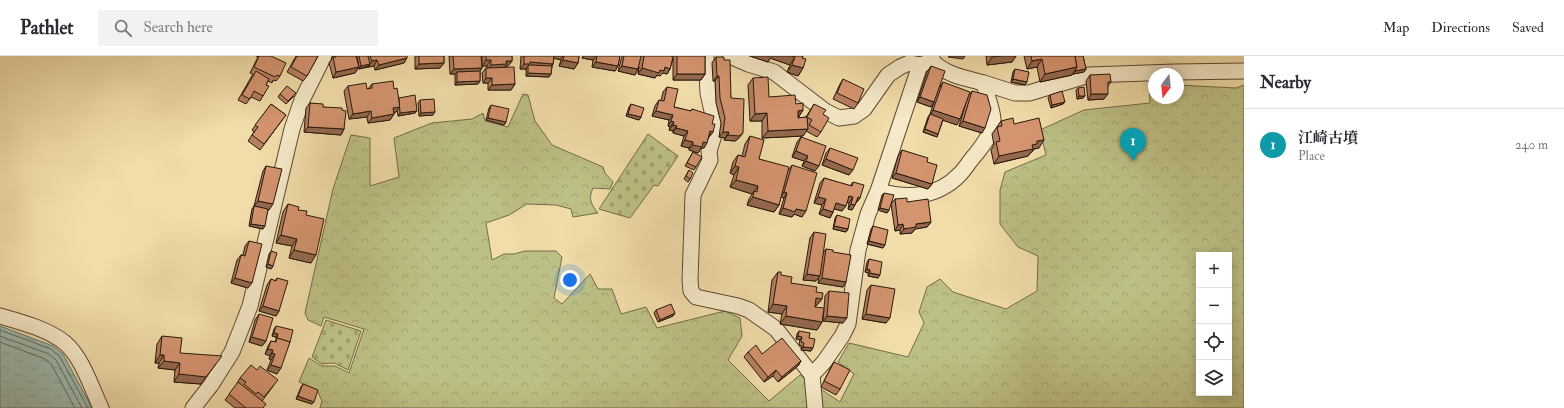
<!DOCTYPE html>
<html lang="en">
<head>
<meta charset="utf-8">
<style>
	body { margin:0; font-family:"IM FELL Double Pica","Noto Serif JP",serif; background:#f2f2f3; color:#2b2b33 }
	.controls { position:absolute; right:12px; bottom:12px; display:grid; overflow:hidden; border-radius:0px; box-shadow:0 2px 10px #0003 }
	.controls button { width:36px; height:36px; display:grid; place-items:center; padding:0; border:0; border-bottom:1px solid #e1e1e2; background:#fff; color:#2b2b33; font:20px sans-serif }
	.compass { position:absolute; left:1148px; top:12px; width:36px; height:36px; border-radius:50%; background:#fff; box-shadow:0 2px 10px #0003; rotate:195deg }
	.you { position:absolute; left:570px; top:224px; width:14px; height:14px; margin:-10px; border:3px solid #fff; border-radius:50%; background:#1a73e8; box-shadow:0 0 0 6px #1a73e833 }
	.badge { display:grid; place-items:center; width:26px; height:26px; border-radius:50%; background:#8f2418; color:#fff; font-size:13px; font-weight:700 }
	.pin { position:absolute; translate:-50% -33px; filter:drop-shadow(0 1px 2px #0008) }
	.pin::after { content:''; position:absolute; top:21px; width:14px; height:12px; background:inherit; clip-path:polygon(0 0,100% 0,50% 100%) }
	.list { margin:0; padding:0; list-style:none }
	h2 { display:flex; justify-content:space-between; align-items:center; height:52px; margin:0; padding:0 16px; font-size:17px }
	h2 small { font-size:13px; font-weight:400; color:#7c7c81 }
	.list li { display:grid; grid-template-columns:26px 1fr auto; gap:12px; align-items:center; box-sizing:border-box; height:72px; padding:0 16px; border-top:1px solid #e1e1e2 }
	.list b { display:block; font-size:15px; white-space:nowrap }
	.list p { margin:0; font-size:13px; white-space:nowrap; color:#7c7c81 }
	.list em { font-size:13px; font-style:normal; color:#7c7c81 }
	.icon { flex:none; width:22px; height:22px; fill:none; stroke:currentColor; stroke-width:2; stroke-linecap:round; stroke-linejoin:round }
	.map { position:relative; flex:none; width:1244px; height:352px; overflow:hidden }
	header { display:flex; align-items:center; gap:24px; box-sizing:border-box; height:56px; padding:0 20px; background:#fff; border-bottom:1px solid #e1e1e2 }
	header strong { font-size:19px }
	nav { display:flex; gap:22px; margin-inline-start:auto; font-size:14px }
	.search { width:280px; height:36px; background:#f2f2f3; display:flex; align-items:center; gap:10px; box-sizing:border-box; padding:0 14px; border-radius:0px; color:#7c7c81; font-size:15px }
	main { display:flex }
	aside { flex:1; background:#fff }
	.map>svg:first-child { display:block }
</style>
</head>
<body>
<header>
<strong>Pathlet</strong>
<div class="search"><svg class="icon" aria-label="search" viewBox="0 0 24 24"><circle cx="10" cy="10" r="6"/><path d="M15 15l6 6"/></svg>Search here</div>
<nav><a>Map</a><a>Directions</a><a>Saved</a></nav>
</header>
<main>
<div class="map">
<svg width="1244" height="352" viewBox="0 0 1244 352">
	<defs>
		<pattern id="forest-crowns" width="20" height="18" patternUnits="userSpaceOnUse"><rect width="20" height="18" fill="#bdc086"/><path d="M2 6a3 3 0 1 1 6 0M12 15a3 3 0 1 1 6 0" fill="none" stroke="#a2a472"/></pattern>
		<pattern id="cemetery-stones" width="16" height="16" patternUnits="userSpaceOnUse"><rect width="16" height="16" fill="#bdc086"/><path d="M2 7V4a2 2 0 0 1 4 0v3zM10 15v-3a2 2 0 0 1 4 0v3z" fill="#a2a472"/></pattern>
		<pattern id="water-ripples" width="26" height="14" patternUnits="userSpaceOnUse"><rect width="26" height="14" fill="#9cbab0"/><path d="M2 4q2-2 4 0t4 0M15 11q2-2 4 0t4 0" fill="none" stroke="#869f96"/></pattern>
	</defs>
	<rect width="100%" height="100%" fill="#f1ddaa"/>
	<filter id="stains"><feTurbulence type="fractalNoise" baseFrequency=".005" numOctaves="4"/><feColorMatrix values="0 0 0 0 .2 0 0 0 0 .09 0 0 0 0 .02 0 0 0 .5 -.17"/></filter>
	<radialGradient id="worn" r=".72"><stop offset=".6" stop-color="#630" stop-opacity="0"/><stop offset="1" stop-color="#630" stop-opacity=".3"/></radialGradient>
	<path fill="url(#forest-crowns)" stroke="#726c48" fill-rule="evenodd" d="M 1149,27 L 1154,27 L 1154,42 L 1178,42 L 1178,29 L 1236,32 L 1244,29 L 1244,352 L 320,352 L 322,345 L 317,334 L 299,326 L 309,302 L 322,310 L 335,310 L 349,317 L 364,273 L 324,261 L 321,270 L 308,264 L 305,257 L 333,133 L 351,79 L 370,82 L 370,130 L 399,121 L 394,82 L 432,67 L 472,63 L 483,57 L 485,65 L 508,71 L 523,38 L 528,39 L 535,65 L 552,89 L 603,111 L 605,117 L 613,126 L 610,133 L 593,132 C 588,143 591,148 598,157 L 573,161 L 571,153 L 556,149 L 527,148 L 509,159 L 486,167 L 492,204 L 504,198 L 514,198 L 525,195 L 556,195 L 562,201 L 554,242 L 562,248 L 590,218 L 598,233 L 612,233 L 621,258 L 646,251 L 657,272 L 725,255 L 740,262 L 742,280 L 728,304 L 769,345 L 800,319 L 840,346 L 854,318 L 838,306 L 849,287 L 908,301 L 924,267 L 919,256 L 927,231 L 940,223 L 953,236 L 1006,253 L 1037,235 L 1038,200 L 1018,191 L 1000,168 L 1000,134 L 1005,116 L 1046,99 L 1040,74 L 1084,54 L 1150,47 ZM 1199,199 L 1229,199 L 1229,337 L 1199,337 Z"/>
	<g fill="url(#cemetery-stones)" stroke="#726c48">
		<path d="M 648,78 L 678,100 L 658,130 L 654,129 L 630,162 L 599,153 Z"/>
		<path d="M 326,264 L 361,275 L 348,314 L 334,307 L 322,308 L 312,301 Z"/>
	</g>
	<path fill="url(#water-ripples)" stroke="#6d796e" d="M 0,270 L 53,290 L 63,298 L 92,352 L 0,352 Z"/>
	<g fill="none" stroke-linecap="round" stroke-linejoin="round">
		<g stroke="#62695e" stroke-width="1">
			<path d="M 0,274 L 51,293 L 60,301 L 88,352"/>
			<path d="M 0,280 L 49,298 L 56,304 L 82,352"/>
			<path d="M 0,286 L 45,303 L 51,308 L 75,352"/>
		</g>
		<defs>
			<g id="minor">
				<path d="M 706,0 L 708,37 L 716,73 L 709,95 L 710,104 L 693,139 L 690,224 L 691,235 L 696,241 L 738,250 L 749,254 L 776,273 L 812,319"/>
				<path d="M 730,0 L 748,8 L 774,16 L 825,55 L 839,62 L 854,60 L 864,53 L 888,19 L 900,11 L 909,7 L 920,9 L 932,5 L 932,0"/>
				<path d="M 932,5 C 946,19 965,22 984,27"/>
				<path d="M 878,135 C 909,143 937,142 960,118 C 966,112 970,104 976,98 C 983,89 994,75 993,63 C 992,51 986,38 984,27 L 1015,37 L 1029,37 L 1089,19 L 1175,16 L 1244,15"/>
				<path d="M 0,260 C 21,266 48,273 65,287 C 82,301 92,333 101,352"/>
				<path d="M 193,352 L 211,329 L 232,296 L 250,250 L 292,73 L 302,44 L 324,0"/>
				<path d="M 815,352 L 812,319 L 824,306 L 842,280 L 848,268 L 858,194 L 868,158 L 878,135 L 920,9"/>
			</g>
		</defs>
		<use href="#minor" stroke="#5a4933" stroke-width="17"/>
		<use href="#minor" stroke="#f6e9c8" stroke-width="15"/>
	</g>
	<g fill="#b67f60" stroke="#27180b">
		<path d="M 256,0 L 271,0 L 280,20 L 276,25 L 273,24 L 272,27 L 268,25 L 266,29 L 263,40 L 260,45 L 251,41 L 246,48 L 238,44 L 253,18 L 250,17 L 258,1 Z"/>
		<path d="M 296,0 L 318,0 L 307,20 L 303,25 L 287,16 Z"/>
		<path d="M 333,0 L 407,0 L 404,7 L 375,14 L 374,10 L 359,13 L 357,1 L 359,11 L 355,17 L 333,22 L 329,7 L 332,3 L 331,2 Z"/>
		<path d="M 415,0 L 444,0 L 444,7 L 440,12 L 415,13 Z"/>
		<path d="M 449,0 L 481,0 L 482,12 L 480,15 L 480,25 L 478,28 L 455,29 L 455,18 L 450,18 Z"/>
		<path d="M 482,0 L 512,0 L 512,5 L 508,10 L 505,10 L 504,11 L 515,28 L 511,34 L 488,34 L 488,27 L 483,27 L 482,17 L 486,12 L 487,12 L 487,10 L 482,10 Z"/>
		<path d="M 521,0 L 579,0 L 578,7 L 574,13 L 559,10 L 561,4 L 554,2 L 553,8 L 552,10 L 551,18 L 549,21 L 526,20 L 526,13 L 520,13 Z"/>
		<path d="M 583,0 L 620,0 L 618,10 L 615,15 L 592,11 L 593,4 L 582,2 Z"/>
		<path d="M 622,0 L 671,0 L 673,1 L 673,0 L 705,0 L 705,18 L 701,24 L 673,24 L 673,2 L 670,13 L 667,18 L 663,17 L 660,20 L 657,19 L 655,22 L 638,18 L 639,11 L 635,19 L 618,15 Z"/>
		<path d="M 750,0 L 803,0 L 802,2 L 803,12 L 798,20 L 787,16 L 790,9 L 770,2 L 768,6 Z"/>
		<path d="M 986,0 L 1016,0 L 1012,6 L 987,9 Z"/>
		<path d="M 1024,0 L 1083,0 L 1086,13 L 1084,16 L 1073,18 L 1072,19 L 1040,26 L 1037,11 L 1027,13 Z"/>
		<path d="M 716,1 L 724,4 L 731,42 L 739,82 L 735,85 L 724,84 L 725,82 L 719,81 L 721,67 L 716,47 L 715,25 L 713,25 L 712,7 Z"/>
		<path d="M 931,10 L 940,31 L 943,26 L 957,69 L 943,64 L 937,81 L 923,76 L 928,61 L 930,58 L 934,46 L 931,51 L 917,46 L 927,16 Z"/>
		<path d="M 1015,13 L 1025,29 L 1011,26 L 1013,16 Z"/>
		<path d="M 1090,19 L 1111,26 L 1108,30 L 1104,43 L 1088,44 L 1086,25 Z"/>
		<path d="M 753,22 L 769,41 L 796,48 L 803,54 L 798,62 L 806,61 L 814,48 L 823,58 L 821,76 L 817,81 L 806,75 L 803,80 L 762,82 L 762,65 L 750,65 L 748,29 Z"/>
		<path d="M 843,23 L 858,47 L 854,53 L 833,43 L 840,28 Z"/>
		<path d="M 372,28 L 394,33 L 399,42 L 415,57 L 398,60 L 397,54 L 396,56 L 394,57 L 394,58 L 390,64 L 368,67 L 367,61 L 349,63 L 344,35 L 348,30 L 367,33 L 368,33 Z"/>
		<path d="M 667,31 L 674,51 L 690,55 L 692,53 L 712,68 L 713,76 L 709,81 L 704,92 L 701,92 L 698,97 L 689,94 L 689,92 L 681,90 L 684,80 L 673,77 L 673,75 L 669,74 L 670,71 L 668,70 L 669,64 L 652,60 L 655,50 L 659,44 L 661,45 L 663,36 Z"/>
		<path d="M 1078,32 L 1085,40 L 1083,42 L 1077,43 L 1076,34 Z"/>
		<path d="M 972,35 L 982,77 L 959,70 L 968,40 Z"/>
		<path d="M 280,38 L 294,40 L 286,48 L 278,41 Z"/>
		<path d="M 1050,39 L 1063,48 L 1051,52 L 1048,42 Z"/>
		<path d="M 420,44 L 433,59 L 419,60 L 418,47 Z"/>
		<path d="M 310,47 L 323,51 L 342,54 L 344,73 L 341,79 L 304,76 L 306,52 Z"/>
		<path d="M 271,48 L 286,59 L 260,94 L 248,85 L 254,76 L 252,74 Z"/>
		<path d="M 631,48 L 641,61 L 639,64 L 626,60 L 629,51 Z"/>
		<path d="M 491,49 L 506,66 L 504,69 L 486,64 L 489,52 Z"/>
		<path d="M 1001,65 L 1014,68 L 1039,92 L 1034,93 L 1032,96 L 1031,96 L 1028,100 L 994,108 L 991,94 L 994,89 L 992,78 Z"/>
		<path d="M 750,80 L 759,103 L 789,114 L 792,109 L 802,161 L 794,158 L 792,161 L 779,158 L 784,142 L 781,141 L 779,149 L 774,156 L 747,149 L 749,143 L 752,138 L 730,131 L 734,119 L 730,117 L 733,106 L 738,99 L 742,100 L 745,88 Z"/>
		<path d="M 801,81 L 815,115 L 802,110 L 804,105 L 792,101 L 797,86 Z"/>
		<path d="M 830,92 L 849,119 L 822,109 L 826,97 Z"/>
		<path d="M 902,94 L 927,106 L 932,128 L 928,133 L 892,122 L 898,100 Z"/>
		<path d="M 693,96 L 696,111 L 694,114 L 685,110 Z"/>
		<path d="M 266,110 L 269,154 L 268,154 L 263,173 L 249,170 L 252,153 L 254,150 L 259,151 L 254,150 L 263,115 Z"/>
		<path d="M 689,114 L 690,123 L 688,126 L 684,123 Z"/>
		<path d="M 824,122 L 850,130 L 853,126 L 860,142 L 856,147 L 852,154 L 848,153 L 849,147 L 847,146 L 842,155 L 834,153 L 833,156 L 830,162 L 819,158 L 822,149 L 814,147 L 820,127 Z"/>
		<path d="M 884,137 L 889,154 L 887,157 L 878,154 L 882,139 Z"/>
		<path d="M 895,143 L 907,146 L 931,166 L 927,171 L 915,173 L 912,177 L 900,178 L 900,174 L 895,175 L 891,148 Z"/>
		<path d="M 288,148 L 306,159 L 311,207 L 289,202 L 292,190 L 276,187 L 283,156 Z"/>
		<path d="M 837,159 L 848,173 L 846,176 L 833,173 L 835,162 Z"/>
		<path d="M 873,170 L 883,192 L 867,188 L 871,173 Z"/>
		<path d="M 814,176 L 823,197 L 826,193 L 833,196 L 846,226 L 843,231 L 818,227 L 819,221 L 816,225 L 803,224 L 810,182 Z"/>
		<path d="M 249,185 L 248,232 L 231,227 L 237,204 L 241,199 L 243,199 L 245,190 Z"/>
		<path d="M 271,195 L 273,210 L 271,213 L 266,211 L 269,198 Z"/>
		<path d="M 869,203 L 878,222 L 868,220 L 868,217 L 865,216 L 867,206 Z"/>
		<path d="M 778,216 L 781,219 L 791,227 L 816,236 L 822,243 L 816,250 L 815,250 L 822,266 L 817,274 L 780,268 L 782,258 L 768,256 L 772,224 Z"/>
		<path d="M 277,222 L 279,255 L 276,260 L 259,255 L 267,229 L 271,223 L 275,225 Z"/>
		<path d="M 871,229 L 886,267 L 862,263 L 867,234 Z"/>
		<path d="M 829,235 L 843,267 L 823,265 L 825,240 Z"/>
		<path d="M 656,254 L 675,257 L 673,260 L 658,266 L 654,257 Z"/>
		<path d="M 259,258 L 266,285 L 262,290 L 249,286 L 255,264 Z"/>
		<path d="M 276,270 L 290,286 L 277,318 L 267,314 L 271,304 L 269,303 L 270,300 L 265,298 L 268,290 L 271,285 L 274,286 L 276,284 L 276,281 L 272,280 L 274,273 Z"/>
		<path d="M 799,275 L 809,282 L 811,295 L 801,294 L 802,290 L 799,289 L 800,284 L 796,283 L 797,278 Z"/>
		<path d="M 162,280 L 180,297 L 201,328 L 174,326 L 175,314 L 158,312 L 159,307 L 155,307 L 157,288 Z"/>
		<path d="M 748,296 L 801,305 L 798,310 L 778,326 L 773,320 L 764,326 L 744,301 Z"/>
		<path d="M 834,306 L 840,333 L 836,339 L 821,331 L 831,311 Z"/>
		<path d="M 240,322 L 274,329 L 262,345 L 263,352 L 235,352 L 225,344 L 237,328 L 237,327 Z"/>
		<path d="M 303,328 L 312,348 L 296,343 L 301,331 Z"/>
	</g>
	<g fill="#94684e" stroke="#27180b">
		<path d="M 554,0 L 563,0 L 561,4 L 553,2 Z"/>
		<path d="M 584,0 L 596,0 L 593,4 L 582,2 Z"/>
		<path d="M 750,0 L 792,0 L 795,1 L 790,9 L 770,2 L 768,6 Z"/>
		<path d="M 949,0 L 965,0 L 963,3 L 948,1 Z"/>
		<path d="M 1002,0 L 1016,0 L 1012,6 L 987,9 L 992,1 Z"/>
		<path d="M 407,2 L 404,7 L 375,14 L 379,9 Z"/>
		<path d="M 1042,3 L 1037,11 L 1027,13 L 1032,5 Z"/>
		<path d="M 377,4 L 374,10 L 368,11 L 372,5 Z"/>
		<path d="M 486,4 L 491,4 L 487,10 L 482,10 Z"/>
		<path d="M 563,4 L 578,7 L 574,13 L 559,10 Z"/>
		<path d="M 506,5 L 512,5 L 508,10 L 505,10 L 503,13 L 487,14 L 491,9 Z"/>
		<path d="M 530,6 L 553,8 L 550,13 L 528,10 L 526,13 L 520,13 L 524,8 Z"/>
		<path d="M 596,6 L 618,10 L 615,15 L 592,11 Z"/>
		<path d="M 444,7 L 440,12 L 415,13 L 419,8 Z"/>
		<path d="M 370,8 L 368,10 L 359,13 L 361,10 Z"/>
		<path d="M 792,9 L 803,12 L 798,20 L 787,16 Z"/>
		<path d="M 622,10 L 638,13 L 635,19 L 618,15 Z"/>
		<path d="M 359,11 L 355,17 L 333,22 L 336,16 Z"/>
		<path d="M 665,11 L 670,13 L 667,18 L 663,17 L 660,20 L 657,19 L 655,22 L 638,18 L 642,12 L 660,14 Z"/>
		<path d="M 1077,11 L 1072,19 L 1040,26 L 1045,18 Z"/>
		<path d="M 482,12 L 478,18 L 457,16 L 455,18 L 450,18 L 454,13 Z"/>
		<path d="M 1086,13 L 1084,16 L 1073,18 L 1075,15 Z"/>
		<path d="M 528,17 L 551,18 L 549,21 L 526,20 Z"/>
		<path d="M 677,18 L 705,18 L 701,24 L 673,24 Z"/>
		<path d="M 717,20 L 719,20 L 715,25 L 713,25 Z"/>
		<path d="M 486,22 L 492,22 L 488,27 L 483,27 Z"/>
		<path d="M 1013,23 L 1027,26 L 1025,29 L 1011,26 Z"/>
		<path d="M 480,25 L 478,28 L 455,29 L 457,26 Z"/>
		<path d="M 515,28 L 511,34 L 488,34 L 492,29 Z"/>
		<path d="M 1091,38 L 1108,38 L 1104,43 L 1088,44 Z"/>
		<path d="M 1079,40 L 1085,40 L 1083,42 L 1077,43 Z"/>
		<path d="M 920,41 L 934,46 L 931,51 L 917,46 Z"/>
		<path d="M 1065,46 L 1063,48 L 1051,52 L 1052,49 Z"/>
		<path d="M 400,51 L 396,56 L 389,57 L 393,52 Z"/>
		<path d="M 803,54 L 798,62 L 798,55 Z"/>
		<path d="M 933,54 L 960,63 L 957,69 L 930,60 Z"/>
		<path d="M 371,55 L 367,61 L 349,63 L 353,58 Z"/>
		<path d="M 417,55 L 415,57 L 398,60 L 400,57 Z"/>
		<path d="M 656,55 L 673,59 L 669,64 L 652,60 Z"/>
		<path d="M 435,56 L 433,59 L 419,60 L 421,57 Z"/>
		<path d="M 767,57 L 762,65 L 750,65 L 755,58 Z"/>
		<path d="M 394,58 L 390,64 L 368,67 L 372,62 Z"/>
		<path d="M 628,58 L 641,61 L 639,64 L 626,60 Z"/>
		<path d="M 488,62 L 506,66 L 504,69 L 486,64 Z"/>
		<path d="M 671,65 L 674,66 L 670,71 L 668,70 Z"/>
		<path d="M 963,65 L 985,72 L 982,77 L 959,70 Z"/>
		<path d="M 673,69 L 677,70 L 673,75 L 669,74 Z"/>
		<path d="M 308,71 L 344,73 L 341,79 L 304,76 Z"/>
		<path d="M 676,72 L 688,75 L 684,80 L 673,77 Z"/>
		<path d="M 808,73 L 803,80 L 762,82 L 768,75 Z"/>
		<path d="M 925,73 L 938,78 L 937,81 L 923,76 Z"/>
		<path d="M 710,75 L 713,76 L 709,81 Z"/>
		<path d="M 723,76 L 729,76 L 725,82 L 719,81 Z"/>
		<path d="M 743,77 L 739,82 L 735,85 L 724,84 L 728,79 Z"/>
		<path d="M 685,84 L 693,86 L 689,92 L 681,90 Z"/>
		<path d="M 1044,84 L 1039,92 L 1034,93 L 1032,96 L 1031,96 L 1028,100 L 994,108 L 999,100 L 1032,89 L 1037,85 Z"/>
		<path d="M 703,86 L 707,87 L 704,92 L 701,92 L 698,97 L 689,94 L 693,89 Z"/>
		<path d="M 796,95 L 808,100 L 804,105 L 792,101 Z"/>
		<path d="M 826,103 L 853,114 L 849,119 L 822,109 Z"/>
		<path d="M 806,105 L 819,110 L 815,115 L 802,110 Z"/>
		<path d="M 735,110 L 739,111 L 734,119 L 730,117 Z"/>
		<path d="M 896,117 L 932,128 L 928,133 L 892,122 Z"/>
		<path d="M 736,124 L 758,130 L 752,138 L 730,131 Z"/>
		<path d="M 784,136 L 787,137 L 784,142 L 780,141 Z"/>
		<path d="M 849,140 L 853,141 L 849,147 L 845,146 Z"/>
		<path d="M 753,141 L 779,149 L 774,156 L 747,149 Z"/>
		<path d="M 818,141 L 826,143 L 822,149 L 814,147 Z"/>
		<path d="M 858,141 L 860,142 L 856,147 L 854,146 Z"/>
		<path d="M 258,145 L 273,148 L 269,154 L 254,150 Z"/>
		<path d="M 836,147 L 846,150 L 842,155 L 832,152 Z"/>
		<path d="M 851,148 L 855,149 L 852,154 L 848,153 Z"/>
		<path d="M 783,152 L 796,153 L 806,155 L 802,161 L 794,158 L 792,161 L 779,158 Z"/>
		<path d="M 880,152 L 889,154 L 887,157 L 878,154 Z"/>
		<path d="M 823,153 L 833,156 L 830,162 L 819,158 Z"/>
		<path d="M 931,166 L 927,171 L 915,173 L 912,177 L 900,178 L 904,173 L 916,168 Z"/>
		<path d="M 251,168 L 265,170 L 263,173 L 249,170 Z"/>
		<path d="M 903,168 L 900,174 L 895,175 L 898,169 Z"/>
		<path d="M 834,170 L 848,173 L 846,176 L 833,173 Z"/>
		<path d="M 281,179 L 297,183 L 292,190 L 276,187 Z"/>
		<path d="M 869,185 L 885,189 L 883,192 L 867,188 Z"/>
		<path d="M 294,194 L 316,199 L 311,207 L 289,202 Z"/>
		<path d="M 268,208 L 273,210 L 271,213 L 266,211 Z"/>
		<path d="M 867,213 L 870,214 L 868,217 L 865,216 Z"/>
		<path d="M 870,217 L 880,219 L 878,222 L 868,220 Z"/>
		<path d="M 807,218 L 820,220 L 816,225 L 803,224 Z"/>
		<path d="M 235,222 L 252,227 L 248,232 L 231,227 Z"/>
		<path d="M 822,222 L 846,226 L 843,231 L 818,227 Z"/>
		<path d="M 816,242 L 822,243 L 816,250 L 811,250 Z"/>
		<path d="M 773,248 L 787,250 L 782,258 L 768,256 Z"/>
		<path d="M 263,250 L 279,255 L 276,260 L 259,255 Z"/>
		<path d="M 675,257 L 673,260 L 658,266 L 660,264 Z"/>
		<path d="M 866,258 L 890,262 L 886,267 L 862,263 Z"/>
		<path d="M 786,260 L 822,266 L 817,274 L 780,268 Z"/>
		<path d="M 827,260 L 847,262 L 843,267 L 823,265 Z"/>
		<path d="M 274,277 L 278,278 L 276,281 L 272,280 Z"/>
		<path d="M 798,280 L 802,281 L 800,284 L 796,283 Z"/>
		<path d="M 252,281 L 266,285 L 262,290 L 249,286 Z"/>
		<path d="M 803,291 L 813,292 L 811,295 L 801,294 Z"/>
		<path d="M 268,293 L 273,294 L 270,300 L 265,298 Z"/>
		<path d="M 272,297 L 275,298 L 271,304 L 269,303 Z"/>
		<path d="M 160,299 L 164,299 L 159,307 L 155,307 Z"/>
		<path d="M 164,305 L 180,307 L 175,314 L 158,312 Z"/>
		<path d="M 801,305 L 798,310 L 778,326 L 782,321 Z"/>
		<path d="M 216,308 L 201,328 L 174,326 L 179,318 Z"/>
		<path d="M 271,309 L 281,312 L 277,318 L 267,314 Z"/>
		<path d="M 776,314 L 773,320 L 764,326 L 768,321 Z"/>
		<path d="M 298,340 L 314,346 L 312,348 L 296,343 Z"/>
	</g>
	<g fill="#d49470" stroke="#27180b">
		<path d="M 259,0 L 271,0 L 286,7 L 280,20 L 277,19 L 275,21 L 254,11 Z"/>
		<path d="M 297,0 L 318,0 L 307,20 L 291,11 Z"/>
		<path d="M 336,0 L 356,0 L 359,11 L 336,16 L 333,1 L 336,1 Z"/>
		<path d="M 359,0 L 368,0 L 370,8 L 361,10 Z"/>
		<path d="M 370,0 L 407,0 L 407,2 L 379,9 L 377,4 L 372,5 Z"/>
		<path d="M 419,0 L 444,0 L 444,7 L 419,8 Z"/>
		<path d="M 453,0 L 481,0 L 482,12 L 454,13 Z"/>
		<path d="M 486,0 L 512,0 L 512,5 L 506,5 L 507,8 L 491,9 L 491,4 L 486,4 Z"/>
		<path d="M 524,0 L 554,0 L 553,8 L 530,6 L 530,8 L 524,8 Z"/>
		<path d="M 564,0 L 579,0 L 578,7 L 563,4 Z"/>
		<path d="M 597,0 L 620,0 L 618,10 L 596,6 Z"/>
		<path d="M 624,0 L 641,0 L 638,13 L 622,10 Z"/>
		<path d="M 644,0 L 671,0 L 673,1 L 670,13 L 665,11 L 664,15 L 660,14 L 659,17 L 642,12 Z"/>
		<rect x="677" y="0" width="28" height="18"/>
		<path d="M 792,0 L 803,0 L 802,2 L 806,3 L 803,12 L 792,9 L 795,1 Z"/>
		<path d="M 1031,0 L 1075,0 L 1077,11 L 1045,18 L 1042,3 L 1032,5 Z"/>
		<path d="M 1075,0 L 1083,0 L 1086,13 L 1075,15 L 1077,11 Z"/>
		<path d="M 716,1 L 724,1 L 724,4 L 730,4 L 731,42 L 744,43 L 743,77 L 739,80 L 728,79 L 729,76 L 723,76 L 725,62 L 720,42 L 719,20 L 717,20 Z"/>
		<path d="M 529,9 L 552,10 L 551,18 L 528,17 L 528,10 Z"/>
		<path d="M 931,10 L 945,15 L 934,46 L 920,41 Z"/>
		<path d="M 514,11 L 515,28 L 492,29 L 492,22 L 486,22 L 486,12 Z"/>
		<path d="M 1015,13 L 1029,16 L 1027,26 L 1013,23 Z"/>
		<path d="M 256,15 L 269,23 L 266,29 L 269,30 L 263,40 L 254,35 L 250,43 L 242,39 Z"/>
		<path d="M 480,15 L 480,25 L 457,26 L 457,16 Z"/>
		<path d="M 1110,18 L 1111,26 L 1108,26 L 1108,38 L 1091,38 L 1090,19 Z"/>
		<path d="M 768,21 L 769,41 L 795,39 L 796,48 L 803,47 L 803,54 L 798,55 L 798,62 L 807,61 L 808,73 L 768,75 L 767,57 L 755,58 L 753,22 Z"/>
		<path d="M 843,23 L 864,33 L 858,47 L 837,37 Z"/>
		<path d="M 393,25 L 394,33 L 397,32 L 400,51 L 393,52 L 394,58 L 372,62 L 371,55 L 353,58 L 348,30 L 366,27 L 367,33 L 372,32 L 372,28 Z"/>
		<path d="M 943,26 L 970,36 L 960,63 L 933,54 Z"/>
		<path d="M 287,30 L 296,37 L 288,45 L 280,38 Z"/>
		<path d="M 667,31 L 678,33 L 674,51 L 691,55 L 692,53 L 714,60 L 712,68 L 715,68 L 713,76 L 710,75 L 707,87 L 703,86 L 702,91 L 693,89 L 693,86 L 685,84 L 688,75 L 676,72 L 677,70 L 673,69 L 674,66 L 671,65 L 673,59 L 656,55 L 659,44 L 664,45 Z"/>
		<path d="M 1084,31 L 1085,40 L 1079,40 L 1078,32 Z"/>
		<path d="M 972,35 L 987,39 L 991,53 L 985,72 L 963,65 Z"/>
		<path d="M 1062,35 L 1065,46 L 1052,49 L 1050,39 Z"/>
		<path d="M 415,39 L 417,55 L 400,57 L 399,42 Z"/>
		<path d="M 434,43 L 435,56 L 421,57 L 420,44 Z"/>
		<path d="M 310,47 L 323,48 L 323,51 L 342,52 L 342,54 L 346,55 L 344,73 L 308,71 Z"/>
		<path d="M 271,48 L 286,59 L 264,88 L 252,79 L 258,71 L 255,69 Z"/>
		<path d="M 631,48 L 644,52 L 641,61 L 628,58 Z"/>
		<path d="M 814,48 L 826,54 L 823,58 L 829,62 L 821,76 L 809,69 L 812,64 L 807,61 Z"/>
		<path d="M 491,49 L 509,53 L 506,66 L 488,62 Z"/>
		<path d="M 930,58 L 943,63 L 938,78 L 925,73 Z"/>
		<path d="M 1013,62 L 1014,68 L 1039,62 L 1044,84 L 1037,85 L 1037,88 L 1032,89 L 1033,93 L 999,100 L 996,86 L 1000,85 L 997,71 L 1002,70 L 1001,65 Z"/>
		<path d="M 750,80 L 764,84 L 759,103 L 789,111 L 779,149 L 753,141 L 754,135 L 757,136 L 758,130 L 736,124 L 739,111 L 735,110 L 738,99 L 745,101 Z"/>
		<path d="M 801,81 L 826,90 L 819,110 L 806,105 L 808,100 L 796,95 Z"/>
		<path d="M 830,92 L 858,102 L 853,114 L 826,103 Z"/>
		<path d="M 902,94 L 928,102 L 927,106 L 937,109 L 932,128 L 896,117 Z"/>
		<path d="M 693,96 L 702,101 L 696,111 L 687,107 Z"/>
		<path d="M 792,109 L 817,117 L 806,155 L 796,153 L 795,156 L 783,152 L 787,137 L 784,136 Z"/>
		<path d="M 266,110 L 282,113 L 273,148 L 258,145 Z"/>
		<path d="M 689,114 L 693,117 L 690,123 L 686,120 Z"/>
		<path d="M 824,122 L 852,130 L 853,126 L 864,129 L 860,142 L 858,141 L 855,149 L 851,148 L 853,141 L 849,140 L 846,150 L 836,147 L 833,156 L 823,153 L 826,143 L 818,141 Z"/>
		<path d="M 884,137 L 894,139 L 889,154 L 880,152 Z"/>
		<path d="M 907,142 L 907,146 L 928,143 L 931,166 L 916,168 L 916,171 L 904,173 L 903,168 L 898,169 L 895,143 Z"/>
		<path d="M 288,148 L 299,151 L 298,154 L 307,155 L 306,159 L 324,163 L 316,199 L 294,194 L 297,183 L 281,179 Z"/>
		<path d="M 254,150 L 268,153 L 265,170 L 251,168 Z"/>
		<path d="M 837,159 L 850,163 L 848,173 L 834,170 Z"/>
		<path d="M 873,170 L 888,174 L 885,189 L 869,185 Z"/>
		<path d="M 814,176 L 826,178 L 820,220 L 807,218 Z"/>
		<path d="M 249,185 L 262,188 L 252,227 L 235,222 L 241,199 L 245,200 Z"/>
		<path d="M 826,193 L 833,194 L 833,196 L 851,199 L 846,226 L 822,222 Z"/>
		<path d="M 271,195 L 277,197 L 273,210 L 268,208 Z"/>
		<path d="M 869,203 L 882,206 L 880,219 L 870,217 L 870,214 L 867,213 Z"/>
		<path d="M 778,216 L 781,216 L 781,219 L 792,221 L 791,227 L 817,231 L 816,236 L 823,237 L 822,243 L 816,242 L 815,251 L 824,252 L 822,266 L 786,260 L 787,250 L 773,248 Z"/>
		<path d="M 277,222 L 288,225 L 279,255 L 263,250 L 271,223 L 276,225 Z"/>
		<path d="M 871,229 L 895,233 L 890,262 L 866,258 Z"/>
		<path d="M 829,235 L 849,237 L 847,262 L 827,260 Z"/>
		<path d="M 671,248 L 675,257 L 660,264 L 656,254 Z"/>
		<path d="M 259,258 L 273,262 L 266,285 L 252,281 Z"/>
		<path d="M 276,270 L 293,274 L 290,286 L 277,282 L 278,278 L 274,277 Z"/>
		<path d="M 799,275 L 810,277 L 809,282 L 815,283 L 813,292 L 803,291 L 804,287 L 801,286 L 802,281 L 798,280 Z"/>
		<path d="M 162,280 L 182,282 L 180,297 L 222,300 L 206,321 L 179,318 L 180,307 L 164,305 L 164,299 L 160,299 Z"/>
		<path d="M 277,282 L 290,286 L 281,312 L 271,309 L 275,298 L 272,297 L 273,294 L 268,293 L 271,285 L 276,286 Z"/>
		<path d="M 782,282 L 801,305 L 782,321 L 776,314 L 768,321 L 748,296 L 756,289 L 762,298 Z"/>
		<path d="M 834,306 L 850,314 L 840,333 L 824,325 Z"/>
		<path d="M 251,309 L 257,314 L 260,310 L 278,324 L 264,341 L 258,336 L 256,338 L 244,328 L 246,326 L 240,322 Z"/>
		<path d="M 238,326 L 266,348 L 263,352 L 246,352 L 229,338 Z"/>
		<path d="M 303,328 L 318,334 L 314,346 L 298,340 Z"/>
	</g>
	<rect width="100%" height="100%" filter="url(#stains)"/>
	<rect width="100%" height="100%" fill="url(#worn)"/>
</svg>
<div class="controls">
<button>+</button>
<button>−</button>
<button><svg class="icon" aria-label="locate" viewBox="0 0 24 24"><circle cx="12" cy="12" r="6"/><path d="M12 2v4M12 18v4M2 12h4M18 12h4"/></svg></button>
<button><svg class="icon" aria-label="layers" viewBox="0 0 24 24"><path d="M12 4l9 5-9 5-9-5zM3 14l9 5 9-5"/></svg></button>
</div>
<svg class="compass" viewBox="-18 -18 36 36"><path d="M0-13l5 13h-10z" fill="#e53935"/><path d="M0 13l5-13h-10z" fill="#7c7c81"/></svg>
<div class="you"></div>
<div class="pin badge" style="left:1133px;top:105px;background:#0f9aa8">1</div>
</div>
<aside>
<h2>Nearby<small></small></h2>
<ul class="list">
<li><span class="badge" style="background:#0f9aa8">1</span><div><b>江崎古墳</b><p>Place</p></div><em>240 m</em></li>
</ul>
</aside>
</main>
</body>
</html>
